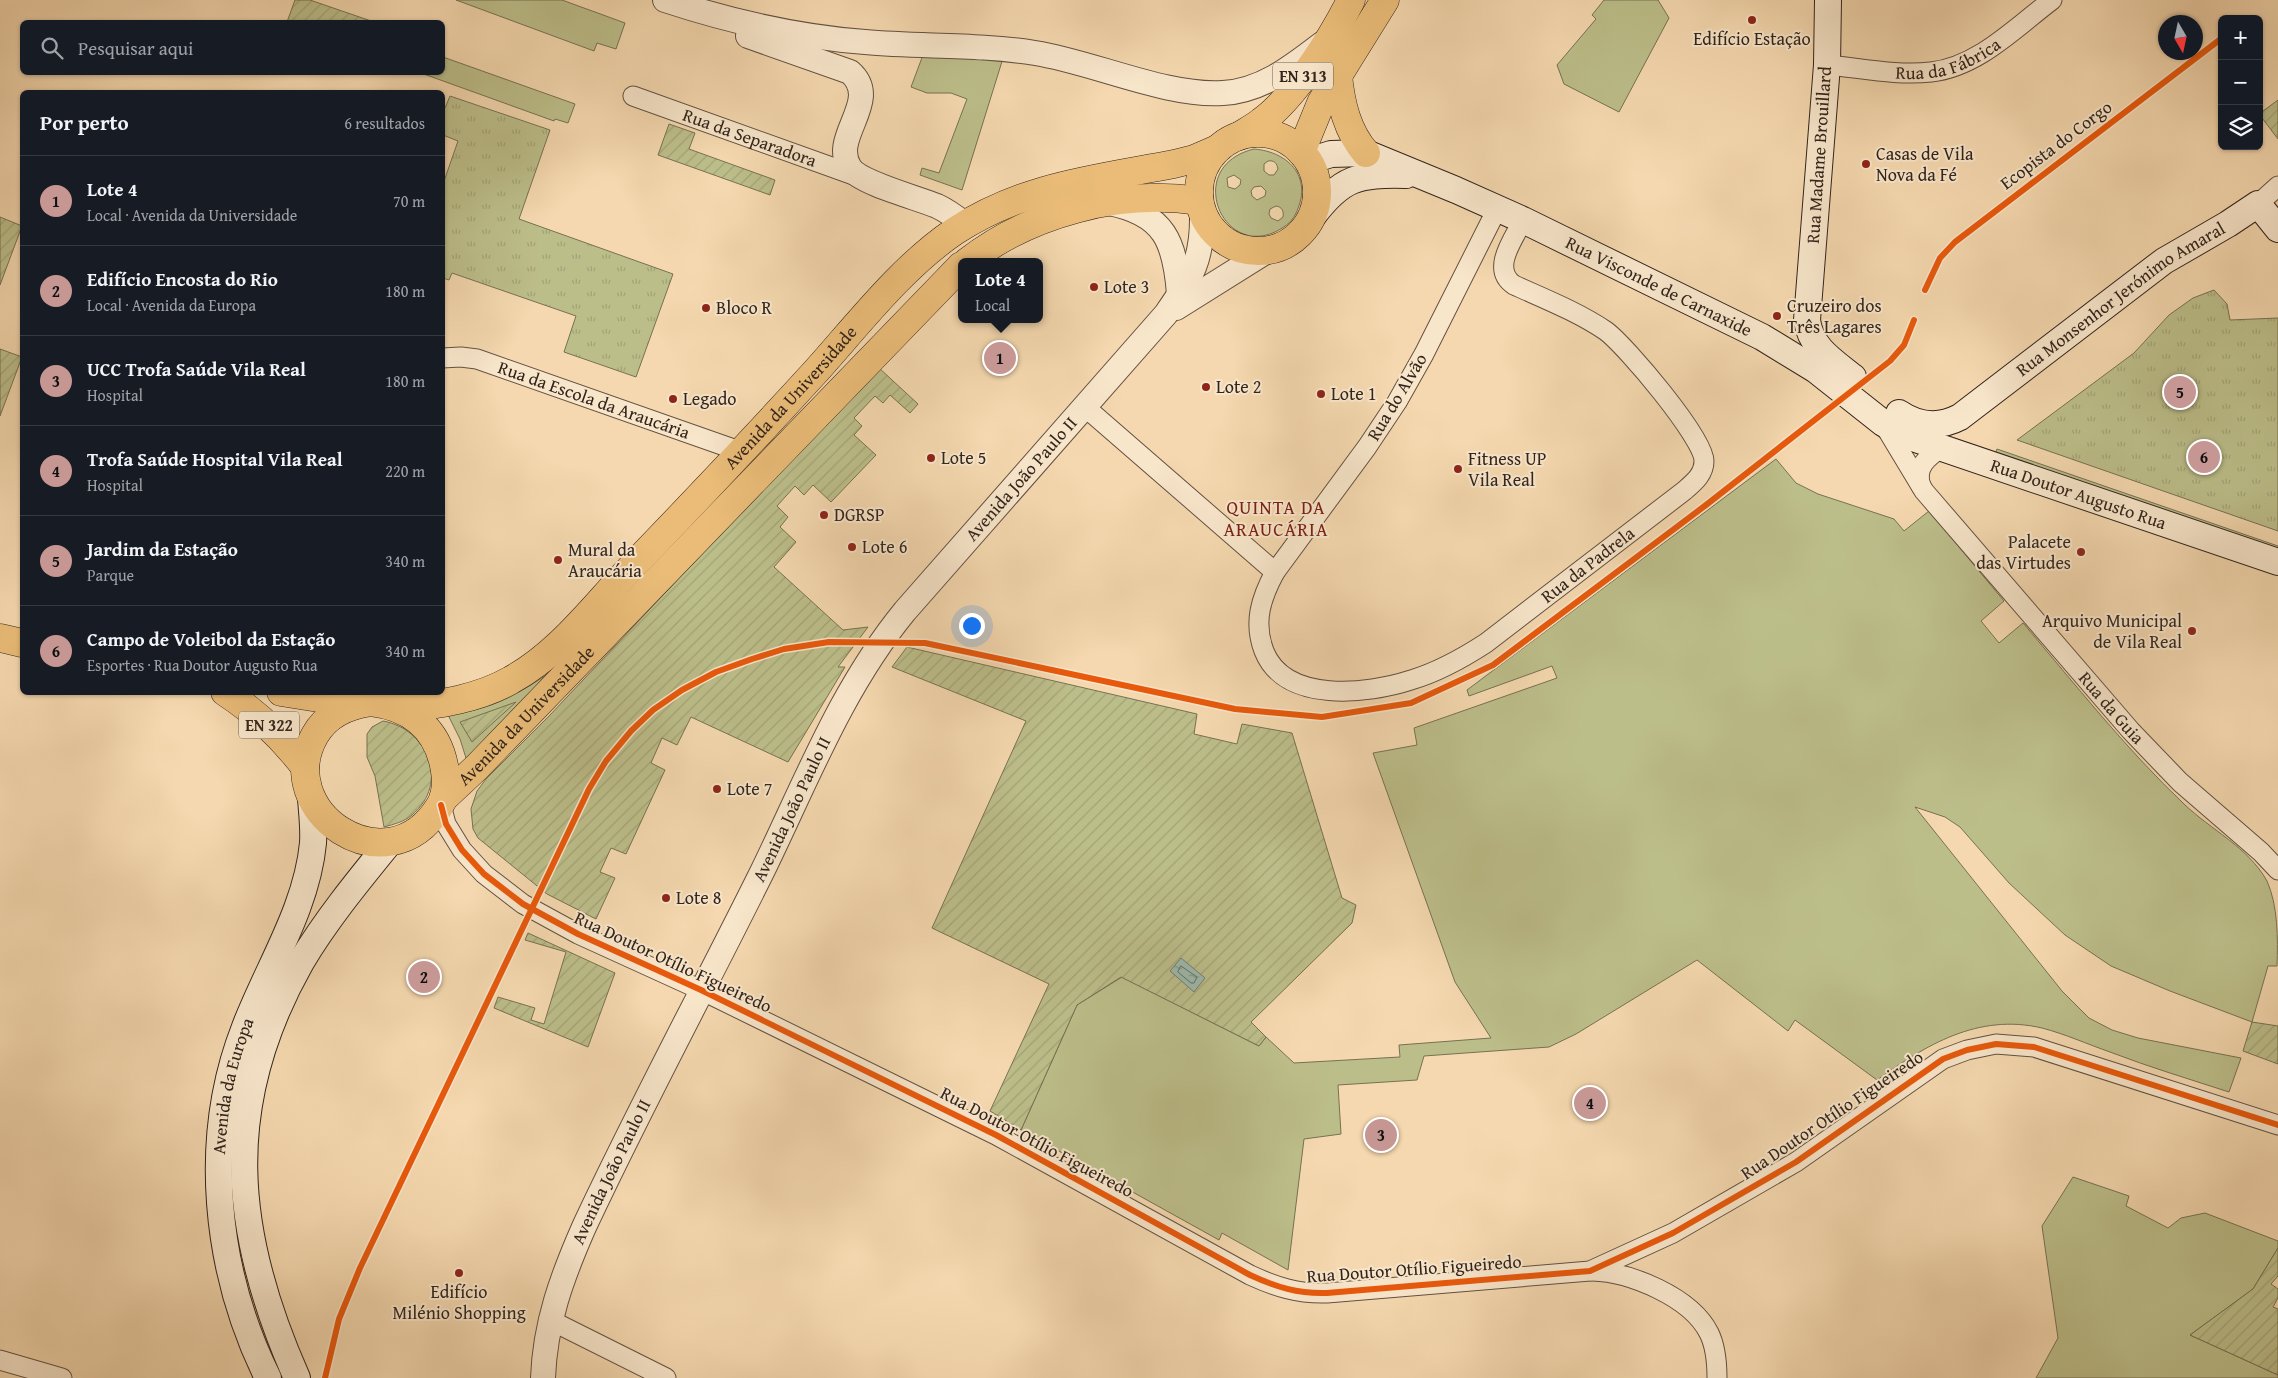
<!DOCTYPE html>
<html lang="pt">
<head>
<meta charset="utf-8">
<style>
	body { margin:0; font-family:"Gentium Book Plus",serif; background:#20242c; color:#f1f3f6 }
	.controls { position:absolute; right:15px; top:15px; display:grid; overflow:hidden; border-radius:8px; box-shadow:0 1px 4px #0004 }
	.controls button { width:45px; height:45px; display:grid; place-items:center; padding:0; border:0; border-bottom:1px solid #363941; background:#171b24; color:#f1f3f6; font:25px sans-serif }
	.compass { position:absolute; left:2158px; top:15px; width:45px; height:45px; border-radius:50%; background:#171b24; box-shadow:0 1px 4px #0004; rotate:171deg }
	.you { position:absolute; left:971px; top:625px; width:18px; height:18px; margin:-12px; border:4px solid #fff; border-radius:50%; background:#1a73e8; box-shadow:0 0 0 8px #1a73e833 }
	.badge { display:grid; place-items:center; width:32px; height:32px; border-radius:50%; background:#c59692; color:#111; font-size:16px; font-weight:700 }
	.pin { position:absolute; translate:-50% -50%; border:2px solid #fff; box-shadow:0 1px 5px #0006 }
	.popup { position:absolute; left:958px; top:258px; width:85px; height:65px; box-sizing:border-box; display:grid; place-content:center; border-radius:8px; background:#171b24; filter:drop-shadow(0 1px 4px #0005); font-size:16px; white-space:nowrap; color:#9ea1a6 }
	.popup b { font-size:19px; color:#f1f3f6 }
	.popup::after { content:''; position:absolute; left:50%; top:100%; margin-left:-10px; border:10px solid transparent; border-top-color:#171b24 }
	.list { margin:0; padding:0; list-style:none }
	h2 { display:flex; justify-content:space-between; align-items:center; height:65px; margin:0; padding:0 20px; font-size:21px }
	h2 small { font-size:16px; font-weight:400; color:#9ea1a6 }
	.list li { display:grid; grid-template-columns:32px 1fr auto; gap:15px; align-items:center; box-sizing:border-box; height:90px; padding:0 20px; border-top:1px solid #363941 }
	.list b { display:block; font-size:19px; white-space:nowrap }
	.list p { margin:0; font-size:16px; white-space:nowrap; color:#9ea1a6 }
	.list em { font-size:16px; font-style:normal; color:#9ea1a6 }
	.icon { flex:none; width:28px; height:28px; fill:none; stroke:currentColor; stroke-width:2; stroke-linecap:round; stroke-linejoin:round }
	.map { position:relative; flex:none; width:2278px; height:1378px; overflow:hidden }
	.search { position:absolute; background:#171b24; box-shadow:0 1px 4px #0004; left:20px; top:20px; width:425px; height:55px; display:flex; align-items:center; gap:12px; box-sizing:border-box; padding:0 18px; border-radius:8px; color:#9ea1a6; font-size:19px }
	.panel { position:absolute; background:#171b24; box-shadow:0 1px 4px #0004; left:20px; top:90px; width:425px; height:605px; border-radius:8px }
	.map>svg:first-child { display:block }
</style>
</head>
<body>
<div class="map">
<svg width="2278" height="1378" viewBox="0 0 2278 1378">
	<defs>
		<pattern id="park-tufts" width="24" height="20" patternUnits="userSpaceOnUse" patternTransform="scale(1.25)"><rect width="24" height="20" fill="#bcbe8a"/><path d="M3 7l-1-3M5 7V3M7 7l1-3M15 17l-1-3M17 17v-4M19 17l1-3" fill="none" stroke="#a2a376"/></pattern>
		<pattern id="garden-furrows" width="10" height="10" patternUnits="userSpaceOnUse" patternTransform="scale(1.25)"><rect width="10" height="10" fill="#bcbe8a"/><path d="M-1 1l2-2M0 10L10 0M9 11l2-2" fill="none" stroke="#a2a376"/></pattern>
		<pattern id="water-ripples" width="26" height="14" patternUnits="userSpaceOnUse" patternTransform="scale(1.25)"><rect width="26" height="14" fill="#9cb9ad"/><path d="M2 4q2-2 4 0t4 0M15 11q2-2 4 0t4 0" fill="none" stroke="#80968c"/></pattern>
	</defs>
	<rect width="100%" height="100%" fill="#f5d8af"/>
	<filter id="stains"><feTurbulence type="fractalNoise" baseFrequency=".004" numOctaves="4"/><feColorMatrix values="0 0 0 0 .2 0 0 0 0 .09 0 0 0 0 .02 0 0 0 .5 -.17"/></filter>
	<radialGradient id="worn" r=".72"><stop offset=".6" stop-color="#630" stop-opacity="0"/><stop offset="1" stop-color="#630" stop-opacity=".3"/></radialGradient>
	<g fill="#bcbe8a" stroke="#777153" fill-rule="evenodd">
		<path d="M 456,0 L 562,0 L 625,23 L 616,49 L 597,43 L 594,51 Z"/>
		<path d="M 1604,0 L 1658,0 L 1669,18 L 1619,112 L 1564,84 L 1557,65 L 1596,19 L 1592,15 Z"/>
		<path d="M 923,55 L 1004,55 L 962,190 L 920,175 L 922,168 L 939,173 L 967,99 L 951,93 L 927,93 L 911,87 Z"/>
		<path d="M 443,57 L 575,104 L 568,123 L 555,119 L 554,121 L 421,73 L 442,72 Z"/>
		<path d="M 1254,149 C 1290,152 1314,179 1295,215 C 1291,223 1283,228 1275,232 C 1221,257 1184,166 1254,149 ZM 1268,161 C 1274,160 1277,163 1278,169 L 1274,175 L 1269,175 L 1264,171 L 1264,164 ZM 1234,175 L 1241,180 L 1240,185 L 1235,189 L 1228,187 L 1227,178 ZM 1261,186 L 1266,191 L 1265,196 L 1257,200 L 1252,196 L 1251,191 L 1254,187 ZM 1276,206 C 1282,207 1284,211 1283,217 L 1278,221 L 1271,218 L 1269,214 L 1270,209 Z"/>
		<path d="M 1997,449 L 2278,546 L 2278,554 L 1994,456 Z"/>
		<path d="M 1776,459 L 1796,483 L 1818,494 L 1894,519 L 1904,531 L 1929,511 L 2004,601 L 1981,621 L 1999,643 L 2023,623 C 2075,684 2126,749 2184,804 C 2211,830 2248,847 2267,881 C 2278,906 2278,938 2277,966 L 2268,966 L 2252,1022 L 2170,991 L 2111,966 L 2065,935 L 2009,883 L 1960,827 L 1945,817 L 1915,807 L 2062,991 L 2089,1018 L 2112,1030 L 2138,1038 L 2241,1058 L 2229,1092 C 2189,1079 2149,1067 2110,1052 C 2087,1044 2065,1034 2042,1028 C 1978,1013 1926,1045 1877,1080 L 1795,1020 L 1788,1031 L 1697,960 L 1576,1034 L 1549,1047 L 1424,1056 L 1417,1080 L 1338,1085 L 1341,1134 L 1304,1139 L 1288,1270 L 1222,1233 L 1219,1240 L 1021,1130 L 1077,1005 L 1122,977 L 1259,1046 L 1266,1037 L 1294,1063 L 1400,1057 L 1399,1045 L 1491,1038 L 1455,982 L 1373,753 L 1417,745 L 1414,728 L 1557,678 L 1552,666 L 1469,696 L 1467,690 Z"/>
		<path d="M 555,669 L 556,670 L 466,758 L 460,739 L 448,715 C 494,709 517,695 555,669 Z"/>
		<path d="M 2073,1177 L 2129,1196 L 2126,1206 L 2168,1228 L 2181,1218 L 2205,1213 L 2278,1241 L 2278,1248 L 2253,1289 L 2190,1335 L 2278,1375 L 2278,1378 L 2036,1378 L 2058,1338 L 2042,1226 Z"/>
	</g>
	<g fill="url(#park-tufts)" stroke="#777153">
		<path d="M 450,96 L 550,130 L 519,219 L 673,274 L 636,377 L 564,352 L 576,316 L 452,273 L 449,280 L 443,278 L 443,184 L 458,141 L 443,135 L 443,107 L 445,108 Z"/>
		<path d="M 2214,290 L 2227,304 L 2230,320 L 2278,318 L 2278,531 L 2017,440 L 2134,353 L 2169,315 L 2193,298 Z"/>
	</g>
	<g fill="url(#garden-furrows)" stroke="#777153">
		<path d="M 295,0 L 310,0 L 374,22 L 287,22 Z"/>
		<path d="M 2278,100 L 2278,139 L 2259,114 Z"/>
		<path d="M 669,124 L 695,133 L 689,149 L 775,180 L 770,195 L 658,155 Z"/>
		<path d="M 0,217 L 22,226 L 0,285 Z"/>
		<path d="M 0,349 L 22,357 L 0,416 Z"/>
		<path d="M 878,367 L 918,404 L 910,413 L 890,395 L 883,403 L 875,396 L 854,418 L 862,426 L 854,435 L 876,455 L 831,502 L 813,485 L 804,495 L 795,486 L 777,506 L 788,517 L 780,527 L 796,542 L 774,567 L 843,630 L 868,627 L 838,667 L 845,667 L 788,762 L 691,717 L 677,745 L 662,738 L 651,763 L 665,770 L 626,854 L 611,848 L 600,872 L 615,878 L 596,919 L 547,894 L 478,838 L 473,829 L 471,809 L 477,791 L 486,779 L 550,715 Z"/>
		<path d="M 907,647 L 1197,714 L 1194,734 L 1237,744 L 1242,724 L 1292,733 L 1342,898 L 1356,905 L 1352,923 L 1251,1022 L 1266,1037 L 1259,1046 L 1121,977 L 1077,1005 L 1021,1130 L 990,1111 L 1049,984 L 932,928 L 1026,721 L 892,667 Z"/>
		<path d="M 516,702 L 472,742 L 460,722 Z"/>
		<path d="M 383,721 C 428,729 450,783 412,815 C 404,822 394,824 384,827 L 375,776 L 367,757 L 367,734 L 372,727 Z"/>
		<path d="M 528,933 L 615,973 L 588,1047 L 494,1008 L 498,997 L 535,1008 L 531,1020 L 544,1024 L 566,952 L 525,940 Z"/>
		<path d="M 2252,1022 L 2278,1026 L 2278,1064 L 2243,1051 Z"/>
		<path d="M 2278,1248 L 2278,1276 L 2271,1284 L 2278,1289 L 2278,1298 L 2273,1307 L 2278,1309 L 2278,1375 L 2190,1335 L 2253,1289 Z"/>
	</g>
	<path fill="url(#water-ripples)" stroke="#727d73" d="M 1181,958 L 1205,978 L 1194,992 L 1170,971 Z"/>
	<g fill="none" stroke-linecap="round" stroke-linejoin="round">
		<path stroke="#676e64" stroke-width="1" d="M 1181,966 L 1197,977 L 1194,983 L 1191,983 L 1178,972 Z"/>
		<defs>
			<g id="minor">
				<path id="s1" d="M 1827,65 C 1861,68 1897,76 1931,72 C 1978,67 2016,27 2052,0"/>
				<path id="s2" d="M 633,96 L 862,178"/>
				<path d="M 2258,204 L 2278,186"/>
				<path id="s3" d="M 1497,209 L 1424,354 L 1397,402 L 1367,447 L 1275,572 C 1261,598 1253,622 1264,651 C 1285,704 1368,694 1411,680 C 1438,672 1463,658 1486,643 L 1684,491 C 1693,483 1704,475 1704,461 C 1704,438 1626,346 1606,331 C 1578,312 1545,299 1514,285 C 1490,269 1514,239 1523,220"/>
				<path id="s4" d="M 442,358 L 461,357 L 477,359 L 742,452"/>
				<path d="M 1085,407 L 1275,572"/>
				<path id="s5" d="M 1883,423 L 1924,491 L 2131,731 L 2180,782 L 2261,852 L 2278,870"/>
				<path d="M 1921,486 C 1914,467 1928,457 1942,447"/>
				<path d="M 441,805 L 446,824 L 462,850 L 484,874 L 523,904 L 578,934 L 701,990 L 996,1135 L 1250,1275 C 1276,1287 1298,1294 1327,1293 L 1590,1271 L 1673,1233 L 1796,1162 L 1943,1059 L 1967,1050 L 1996,1044 L 2034,1047 L 2278,1125"/>
				<path d="M 1592,1271 C 1630,1272 1691,1297 1709,1333 C 1716,1347 1717,1363 1717,1378"/>
				<path d="M 550,1320 L 666,1378"/>
				<path d="M 0,1360 L 62,1378"/>
			</g>
			<g id="tertiary">
				<path d="M 665,0 C 729,21 797,37 865,42 C 921,47 979,44 1035,53 C 1093,62 1167,97 1223,93 C 1262,91 1293,66 1323,43"/>
				<path d="M 748,36 L 850,72 C 883,101 829,137 850,168 C 860,183 918,198 937,206 C 948,211 957,218 966,225"/>
				<path d="M 1109,203 C 1165,214 1175,242 1179,294"/>
				<path d="M 1176,308 L 1267,251"/>
				<path id="s6" d="M 543,1378 C 545,1323 562,1277 584,1227 C 640,1107 703,991 762,872 C 806,782 841,689 905,611 L 1166,314 C 1192,276 1203,260 1202,213"/>
			</g>
			<g id="secondary">
				<path d="M 1828,0 L 1827,65 L 1807,320 C 1810,347 1833,361 1853,377"/>
				<path id="s7" d="M 1309,161 L 1331,154 L 1366,153 L 1456,190 L 1523,220 L 1762,337 L 1816,370 L 1883,423 L 1901,434 L 2278,562"/>
				<path d="M 1312,217 C 1342,177 1358,174 1406,175"/>
				<path id="s8" d="M 1899,413 C 1918,426 1939,428 1960,417 L 2164,261 L 2228,224 L 2258,204 L 2278,229"/>
				<path id="s9" d="M 268,1378 C 215,1271 201,1139 245,1027 C 268,967 307,908 313,843 C 314,828 312,813 311,798"/>
				<path d="M 297,1378 C 232,1232 220,1105 301,962 C 326,920 358,881 389,843"/>
			</g>
			<g id="primary">
				<path d="M 1338,76 C 1341,104 1347,131 1366,153"/>
				<circle cx="1258" cy="192" r="59"/>
				<path d="M 1239,136 C 1247,131 1255,127 1262,121 C 1295,97 1333,36 1351,0"/>
				<path d="M 1301,152 L 1321,103 L 1385,0"/>
				<path d="M 967,262 C 1030,213 1119,189 1199,201"/>
				<path d="M 0,638 L 22,643"/>
				<path d="M 225,692 C 257,713 282,737 305,767"/>
				<path d="M 281,692 L 356,704"/>
				<path d="M 371,702 C 412,707 439,730 445,771 C 447,784 446,796 439,807 C 387,890 271,811 315,735 C 327,714 348,705 371,702 Z"/>
				<path id="s10" d="M 402,709 C 439,704 478,699 511,680 C 555,656 588,614 622,577 C 688,509 753,440 817,370 C 859,323 903,266 955,231 C 1024,186 1095,179 1174,164 L 1194,159 L 1217,149"/>
				<path id="s11" d="M 445,797 L 477,767 L 961,266"/>
			</g>
		</defs>
		<use href="#minor" stroke="#635141" stroke-width="21"/>
		<use href="#tertiary" stroke="#635141" stroke-width="26"/>
		<use href="#secondary" stroke="#32241c" stroke-width="28"/>
		<use href="#primary" stroke="#32241c" stroke-width="29"/>
		<use href="#minor" stroke="#f8e6cb" stroke-width="19"/>
		<use href="#tertiary" stroke="#f8e6cb" stroke-width="24"/>
		<use href="#secondary" stroke="#f8e6cb" stroke-width="26"/>
		<use href="#primary" stroke="#eabc78" stroke-width="28"/>
		<defs>
			<g id="cycleway">
				<path d="M 1925,290 L 1940,258 L 1955,242 L 2222,38"/>
				<path d="M 441,805 L 446,824 L 462,850 L 484,874 L 523,904 L 578,934 L 701,990 L 996,1135 L 1250,1275 C 1276,1287 1298,1294 1327,1293 L 1590,1271 L 1673,1233 L 1796,1162 L 1943,1059 L 1967,1050 L 1996,1044 L 2034,1047 L 2278,1125"/>
				<path d="M 325,1378 L 339,1319 L 360,1268 L 589,789 L 606,761 L 631,731 L 653,710 L 682,690 L 716,672 L 752,659 L 784,649 L 829,642 L 925,643 L 1235,709 L 1322,717 L 1411,703 L 1493,665 L 1706,505 L 1890,361 L 1904,345 L 1914,320"/>
			</g>
		</defs>
		<use href="#cycleway" stroke="#f8e6cb" stroke-width="9"/>
		<use href="#cycleway" stroke="#e8590c" stroke-width="6"/>
	</g>
	<g fill="#8f2418" stroke="#f8e6cb" stroke-width="2">
		<circle cx="1752" cy="20" r="5"/>
		<circle cx="1866" cy="164" r="5"/>
		<circle cx="1094" cy="287" r="5"/>
		<circle cx="706" cy="308" r="5"/>
		<circle cx="1777" cy="316" r="5"/>
		<circle cx="1206" cy="387" r="5"/>
		<circle cx="1321" cy="394" r="5"/>
		<circle cx="673" cy="399" r="5"/>
		<circle cx="931" cy="458" r="5"/>
		<circle cx="1458" cy="469" r="5"/>
		<circle cx="824" cy="515" r="5"/>
		<circle cx="852" cy="547" r="5"/>
		<circle cx="2081" cy="552" r="5"/>
		<circle cx="558" cy="560" r="5"/>
		<circle cx="2192" cy="631" r="5"/>
		<circle cx="717" cy="789" r="5"/>
		<circle cx="666" cy="898" r="5"/>
		<circle cx="459" cy="1273" r="5"/>
	</g>
	<g text-anchor="middle" stroke-width="4" stroke-linejoin="round" paint-order="stroke">
		<g fill="#f8e6cb" stroke="#6d5e50" stroke-width="1">
			<rect x="1273" y="62.5" width="60" height="27" rx="4"/>
			<rect x="239" y="711.5" width="60" height="27" rx="4"/>
		</g>
		<g font-size="16" font-weight="bold" fill="#32241c">
			<text x="1303" y="82">EN 313</text>
			<text x="269" y="731">EN 322</text>
		</g>
		<g font-size="18" fill="#32241c" stroke="#f8e6cb" text-anchor="start">
			<text x="1752" y="45" text-anchor="middle">Edifício Estação</text>
			<text x="1876" y="160">Casas de Vila<tspan x="1876" dy="21">Nova da Fé</tspan></text>
			<text x="1104" y="293">Lote 3</text>
			<text x="1787" y="312">Cruzeiro dos<tspan x="1787" dy="21">Três Lagares</tspan></text>
			<text x="716" y="314">Bloco R</text>
			<text x="1216" y="393">Lote 2</text>
			<text x="1331" y="400">Lote 1</text>
			<text x="683" y="405">Legado</text>
			<text x="941" y="464">Lote 5</text>
			<text x="1468" y="465">Fitness UP<tspan x="1468" dy="21">Vila Real</tspan></text>
			<text x="834" y="521">DGRSP</text>
			<text x="2071" y="548" text-anchor="end">Palacete<tspan x="2071" dy="21">das Virtudes</tspan></text>
			<text x="862" y="553">Lote 6</text>
			<text x="568" y="556">Mural da<tspan x="568" dy="21">Araucária</tspan></text>
			<text x="2182" y="627" text-anchor="end">Arquivo Municipal<tspan x="2182" dy="21">de Vila Real</tspan></text>
			<text x="727" y="795">Lote 7</text>
			<text x="676" y="904">Lote 8</text>
			<text x="459" y="1298" text-anchor="middle">Edifício<tspan x="459" dy="21">Milénio Shopping</tspan></text>
		</g>
		<g font-size="18" fill="#32241c" stroke="#f8e6cb">
			<text dy="6" stroke="none"><textPath href="#s1" startOffset="124">Rua da Fábrica</textPath></text>
			<text dy="6" stroke="none"><textPath href="#s2" startOffset="124">Rua da Separadora</textPath></text>
			<text transform="translate(2056 145) rotate(-37)" y="6">Ecopista do Corgo</text>
			<text transform="translate(1819 155) rotate(-86)" y="6">Rua Madame Brouillard</text>
			<text dy="6" stroke="none"><textPath href="#s7" startOffset="380">Rua Visconde de Carnaxide</textPath></text>
			<text dy="6" stroke="none"><textPath href="#s8" startOffset="264">Rua Monsenhor Jerónimo Amaral</textPath></text>
			<text transform="translate(1397 397) rotate(-59)" y="6">Rua do Alvão</text>
			<text dy="6" stroke="none"><textPath href="#s10" startOffset="512">Avenida da Universidade</textPath></text>
			<text dy="6" stroke="none"><textPath href="#s4" startOffset="159">Rua da Escola da Araucária</textPath></text>
			<text dy="6" stroke="none"><textPath href="#s6" startOffset="1029">Avenida João Paulo II</textPath></text>
			<text dy="6" stroke="none"><textPath href="#s7" startOffset="852">Rua Doutor Augusto Rua</textPath></text>
			<text dy="6" stroke="none"><textPath href="#s3" startOffset="885">Rua da Padrela</textPath></text>
			<text dy="6" stroke="none"><textPath href="#s5" startOffset="366">Rua da Guia</textPath></text>
			<text dy="6" stroke="none"><textPath href="#s11" startOffset="115">Avenida da Universidade</textPath></text>
			<text dy="6" stroke="none"><textPath href="#s6" startOffset="624">Avenida João Paulo II</textPath></text>
			<text transform="translate(673 962) rotate(25)" y="6">Rua Doutor Otílio Figueiredo</text>
			<text dy="6" stroke="none"><textPath href="#s9" startOffset="301">Avenida da Europa</textPath></text>
			<text transform="translate(1832 1115) rotate(-34)" y="6">Rua Doutor Otílio Figueiredo</text>
			<text transform="translate(1037 1142) rotate(28)" y="6">Rua Doutor Otílio Figueiredo</text>
			<text dy="6" stroke="none"><textPath href="#s6" startOffset="219">Avenida João Paulo II</textPath></text>
			<text transform="translate(1414 1269) rotate(-4)" y="6">Rua Doutor Otílio Figueiredo</text>
		</g>
		<g font-size="19" letter-spacing="1" fill="#7a1f14" stroke="#f8e6cb">
			<text x="1276" y="514">QUINTA DA<tspan x="1276" dy="22">ARAUCÁRIA</tspan></text>
		</g>
	</g>
	<rect width="100%" height="100%" filter="url(#stains)"/>
	<rect width="100%" height="100%" fill="url(#worn)"/>
</svg>
<div class="controls">
<button>+</button>
<button>−</button>
<button><svg class="icon" aria-label="layers" viewBox="0 0 24 24"><path d="M12 4l9 5-9 5-9-5zM3 14l9 5 9-5"/></svg></button>
</div>
<svg class="compass" viewBox="-18 -18 36 36"><path d="M0-13l5 13h-10z" fill="#e53935"/><path d="M0 13l5-13h-10z" fill="#9ea1a6"/></svg>
<div class="you"></div>
<div class="pin badge" style="left:1000px;top:358px">1</div>
<div class="popup"><b>Lote 4</b>Local</div>
<div class="pin badge" style="left:424px;top:977px">2</div>
<div class="pin badge" style="left:1381px;top:1135px">3</div>
<div class="pin badge" style="left:1590px;top:1103px">4</div>
<div class="pin badge" style="left:2180px;top:392px">5</div>
<div class="pin badge" style="left:2204px;top:457px">6</div>
<div class="search"><svg class="icon" aria-label="search" viewBox="0 0 24 24"><circle cx="10" cy="10" r="6"/><path d="M15 15l6 6"/></svg>Pesquisar aqui</div>
<section class="panel">
<h2>Por perto<small>6 resultados</small></h2>
<ul class="list">
<li><span class="badge">1</span><div><b>Lote 4</b><p>Local · Avenida da Universidade</p></div><em>70 m</em></li>
<li><span class="badge">2</span><div><b>Edifício Encosta do Rio</b><p>Local · Avenida da Europa</p></div><em>180 m</em></li>
<li><span class="badge">3</span><div><b>UCC Trofa Saúde Vila Real</b><p>Hospital</p></div><em>180 m</em></li>
<li><span class="badge">4</span><div><b>Trofa Saúde Hospital Vila Real</b><p>Hospital</p></div><em>220 m</em></li>
<li><span class="badge">5</span><div><b>Jardim da Estação</b><p>Parque</p></div><em>340 m</em></li>
<li><span class="badge">6</span><div><b>Campo de Voleibol da Estação</b><p>Esportes · Rua Doutor Augusto Rua</p></div><em>340 m</em></li>
</ul>
</section>
</div>
</body>
</html>
